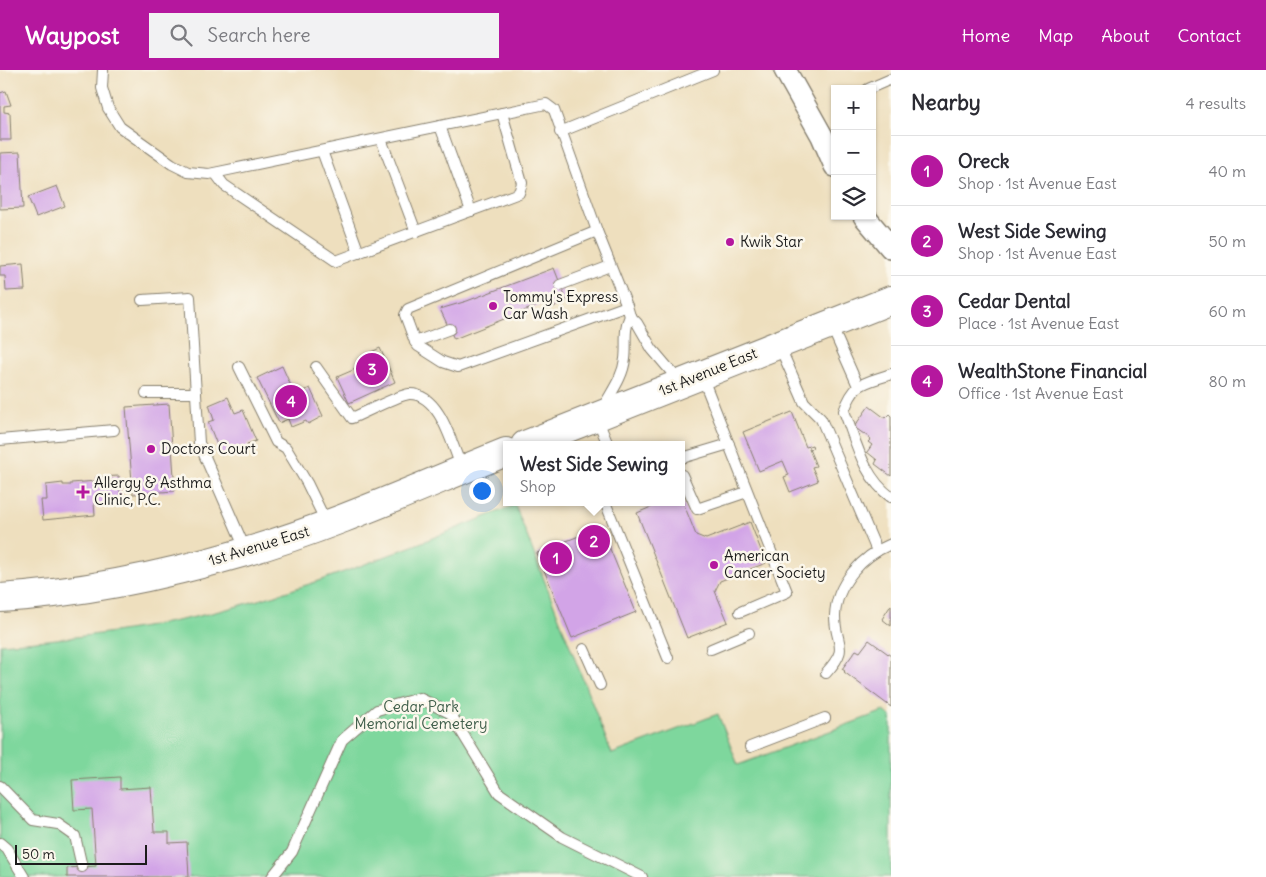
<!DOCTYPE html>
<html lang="en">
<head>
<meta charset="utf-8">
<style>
	body { margin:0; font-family:Delius,sans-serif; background:#f2f2f3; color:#2b2b33 }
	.controls { position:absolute; right:15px; top:15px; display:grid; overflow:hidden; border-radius:0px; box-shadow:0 1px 4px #0004 }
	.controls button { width:45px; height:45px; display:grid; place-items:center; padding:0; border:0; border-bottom:1px solid #e1e1e2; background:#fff; color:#2b2b33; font:25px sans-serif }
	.scale { position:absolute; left:15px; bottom:12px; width:132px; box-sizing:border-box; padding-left:5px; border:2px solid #1c1c1c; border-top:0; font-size:14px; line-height:18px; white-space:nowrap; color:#1c1c1c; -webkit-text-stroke:4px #fbf7ec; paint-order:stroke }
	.you { position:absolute; left:481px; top:420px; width:18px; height:18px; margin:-12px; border:4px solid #fff; border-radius:50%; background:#1a73e8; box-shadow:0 0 0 8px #1a73e833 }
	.badge { display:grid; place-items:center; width:32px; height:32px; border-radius:50%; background:#b5179e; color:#fff; font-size:16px; font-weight:700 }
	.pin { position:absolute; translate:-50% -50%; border:2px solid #fff; box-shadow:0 1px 5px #0006 }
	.popup { position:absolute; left:503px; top:371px; width:182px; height:65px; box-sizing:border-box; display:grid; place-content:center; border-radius:0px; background:#fff; filter:drop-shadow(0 1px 4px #0005); font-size:16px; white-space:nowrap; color:#7c7c81 }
	.popup b { font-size:19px; color:#2b2b33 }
	.popup::after { content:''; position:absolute; left:50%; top:100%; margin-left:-10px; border:10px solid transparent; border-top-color:#fff }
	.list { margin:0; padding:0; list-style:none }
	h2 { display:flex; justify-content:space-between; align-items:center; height:65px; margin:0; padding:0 20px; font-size:21px }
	h2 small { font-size:16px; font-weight:400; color:#7c7c81 }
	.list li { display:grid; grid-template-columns:32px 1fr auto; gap:15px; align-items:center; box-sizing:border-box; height:70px; padding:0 20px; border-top:1px solid #e1e1e2 }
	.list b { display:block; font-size:19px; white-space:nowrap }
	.list p { margin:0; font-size:16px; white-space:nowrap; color:#7c7c81 }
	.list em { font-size:16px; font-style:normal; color:#7c7c81 }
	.icon { flex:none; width:28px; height:28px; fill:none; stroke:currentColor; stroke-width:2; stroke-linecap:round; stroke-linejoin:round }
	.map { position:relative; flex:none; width:891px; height:807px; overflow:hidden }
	header { display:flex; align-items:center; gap:30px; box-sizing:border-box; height:70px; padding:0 25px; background:#b5179e; color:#fff }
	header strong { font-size:24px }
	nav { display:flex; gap:28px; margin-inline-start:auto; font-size:18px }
	.search { width:350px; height:45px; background:#f2f2f3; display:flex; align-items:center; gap:12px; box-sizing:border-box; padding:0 18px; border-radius:0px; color:#7c7c81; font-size:19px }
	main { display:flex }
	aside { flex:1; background:#fff }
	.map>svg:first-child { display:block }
</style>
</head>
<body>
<header>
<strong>Waypost</strong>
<div class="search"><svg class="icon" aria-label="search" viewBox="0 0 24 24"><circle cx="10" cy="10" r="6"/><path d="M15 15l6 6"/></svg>Search here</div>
<nav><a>Home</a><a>Map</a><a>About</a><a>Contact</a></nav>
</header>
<main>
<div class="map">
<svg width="891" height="807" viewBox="0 0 891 807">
	<rect width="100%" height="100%" fill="#fbf7ec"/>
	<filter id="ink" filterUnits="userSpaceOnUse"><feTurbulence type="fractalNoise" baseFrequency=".02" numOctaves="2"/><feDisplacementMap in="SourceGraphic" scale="10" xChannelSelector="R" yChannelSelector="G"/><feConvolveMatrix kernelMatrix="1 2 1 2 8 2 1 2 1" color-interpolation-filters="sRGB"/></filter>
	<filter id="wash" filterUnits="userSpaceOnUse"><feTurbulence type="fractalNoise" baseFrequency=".0096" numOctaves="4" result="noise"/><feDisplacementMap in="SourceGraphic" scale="20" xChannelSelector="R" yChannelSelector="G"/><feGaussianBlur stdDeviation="1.12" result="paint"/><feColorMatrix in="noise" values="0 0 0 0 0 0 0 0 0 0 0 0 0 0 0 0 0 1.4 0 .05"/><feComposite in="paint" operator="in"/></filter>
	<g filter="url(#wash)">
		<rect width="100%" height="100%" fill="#eedfbe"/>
		<path fill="#7ed79d" stroke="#4d7a5c" d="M 515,435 L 612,684 L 718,644 L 738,695 L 884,641 L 891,646 L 891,807 L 0,807 L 0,574 C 81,568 160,558 238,536 C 333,510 424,471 515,435 Z"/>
		<g id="blocks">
			<g fill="#d2a4e7">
				<path d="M 6,21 L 11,35 L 4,36 L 4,42 L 10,43 L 11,70 L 0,70 L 0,23 Z"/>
				<path d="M 20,82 L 23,138 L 0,139 L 0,83 Z"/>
				<path d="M 57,116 L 65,136 L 36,147 L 28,127 Z"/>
				<path d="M 23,194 L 25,220 L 6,221 L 5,206 L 0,206 L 0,196 Z"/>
				<path d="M 554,198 L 567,231 L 546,240 L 544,233 L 454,269 L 440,239 L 467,231 Z"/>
				<path d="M 380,278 L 395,312 L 349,333 L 337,307 L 372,292 L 369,283 Z"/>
				<path d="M 282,296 L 295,325 L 310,318 L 323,346 L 308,354 L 306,351 L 291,357 L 288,349 L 279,353 L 257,308 Z"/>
				<path d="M 228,327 L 235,343 L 243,340 L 256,371 L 247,374 L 248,377 L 243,379 L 242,376 L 221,385 L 208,352 L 214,350 L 209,335 Z"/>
				<path d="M 169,334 L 175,421 L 133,424 L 126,337 Z"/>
				<path d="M 869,336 L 885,348 L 889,344 L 891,346 L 891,406 L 875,394 L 877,390 L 867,382 L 872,375 L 868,372 L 871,369 L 854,357 Z"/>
				<path d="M 792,342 L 806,377 L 812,375 L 813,378 L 809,379 L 816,396 L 812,397 L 818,411 L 790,422 L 784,407 L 789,405 L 783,391 L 759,401 L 743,362 Z"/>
				<path d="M 119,406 L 121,432 L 98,435 L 94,433 L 95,445 L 43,450 L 41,430 L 47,430 L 46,415 L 63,413 L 63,415 L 71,415 L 71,413 L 97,411 L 96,407 Z"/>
				<path d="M 663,432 L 683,432 L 696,465 L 706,469 L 750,452 L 766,493 L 720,511 L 715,521 L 728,552 L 687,568 L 637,443 Z"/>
				<path d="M 601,457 L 636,542 L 572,568 L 537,483 Z"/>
				<path d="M 891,535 L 891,556 L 882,549 Z"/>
				<path d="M 869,570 L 891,586 L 891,637 L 844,602 L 845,601 L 842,599 L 856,580 L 860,582 Z"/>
				<path d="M 120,707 L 120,719 L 151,717 L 154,762 L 169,762 L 169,773 L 187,772 L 189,807 L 67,807 L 67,798 L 96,796 L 92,739 L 74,740 L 72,710 Z"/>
			</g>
		</g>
	</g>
	<g filter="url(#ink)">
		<use href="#blocks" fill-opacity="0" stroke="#857e6d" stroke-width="1"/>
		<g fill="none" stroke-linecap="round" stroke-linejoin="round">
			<defs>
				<g id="service">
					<path d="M 103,0 L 102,18 L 108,38 L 120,57 L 172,94 L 188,102 L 209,104 L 546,34 L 554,40 L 597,161 L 627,236"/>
					<path d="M 868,19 L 891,9"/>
					<path d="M 440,56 L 471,141"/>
					<path d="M 560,62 L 713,0"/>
					<path d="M 381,69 L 416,162"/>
					<path d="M 322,81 L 359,183"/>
					<path d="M 215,103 L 224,115 L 336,191 L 519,123 L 522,113 L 502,43"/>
					<path d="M 597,161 L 408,239 L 405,245 L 415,272 L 418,276 L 443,292 L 458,297 L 627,236 L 630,246 L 637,253 L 652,279 L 680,312"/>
					<path d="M 560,215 L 610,196"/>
					<path d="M 142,230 L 190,227 L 199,373 L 246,481"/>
					<path d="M 831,255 L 858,316"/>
					<path d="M 415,272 L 450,259"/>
					<path d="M 779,275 L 804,332 L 821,349 L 877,481"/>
					<path d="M 239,297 L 276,372 L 286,378 L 307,413 L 327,454"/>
					<path d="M 316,297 L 352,348 C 364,343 399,325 409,324 C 440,323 452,375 462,399"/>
					<path d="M 891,304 C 863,314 855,311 844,341 C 856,371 863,407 891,427"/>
					<path d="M 702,306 L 787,522 L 740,542"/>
					<path d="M 146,323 L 196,323"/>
					<path d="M 604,336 C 612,321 623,307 625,289 C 627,274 623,260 630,246"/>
					<path d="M 597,348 L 608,375"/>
					<path d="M 0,370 L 114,360"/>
					<path d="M 682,388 L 729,374"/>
					<path d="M 682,405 L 697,439 L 747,422"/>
					<path d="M 605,432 L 668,588"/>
					<path d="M 584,579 L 600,615"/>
					<path d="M 711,579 L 749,563"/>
					<path d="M 826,603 C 851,576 835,576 835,546 C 836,514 862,486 891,474"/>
					<path d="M 750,677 L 825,648"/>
					<path d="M 0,716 L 33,750 L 58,754 L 75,766 L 82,797"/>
					<path d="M 0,773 L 7,779 L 24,807"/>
					<path d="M 272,807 L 292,782 L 342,670 L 377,640 L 419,628 L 450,643 L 499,723 L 562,767 L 642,807"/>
				</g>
				<g id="minor">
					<path d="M 785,0 L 822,66 L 835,96"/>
					<path d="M 864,146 L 891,178"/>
				</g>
				<g id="primary">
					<path d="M 525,375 L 891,230"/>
					<path d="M 0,528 C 83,523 166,505 245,482 C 334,456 421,416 506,382"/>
				</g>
			</defs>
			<use href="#service" stroke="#857e6d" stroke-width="12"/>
			<use href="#minor" stroke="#857e6d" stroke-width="24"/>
			<use href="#primary" stroke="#857e6d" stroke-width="30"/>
			<use href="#service" stroke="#fff" stroke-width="10"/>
			<use href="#minor" stroke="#fff" stroke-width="21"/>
			<use href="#primary" stroke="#fff" stroke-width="28"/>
		</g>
	</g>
	<g fill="#b5179e" stroke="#fbf7ec" stroke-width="2">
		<circle cx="730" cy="172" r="5"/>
		<circle cx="493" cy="236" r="5"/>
		<circle cx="151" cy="379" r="5"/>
		<path d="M80.5 414.5h5v5h5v5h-5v5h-5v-5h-5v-5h5z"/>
		<circle cx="714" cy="495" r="5"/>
	</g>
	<g text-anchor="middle" stroke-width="5" stroke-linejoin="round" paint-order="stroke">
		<g font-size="15" fill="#1c1c1c" stroke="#fbf7ec" text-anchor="start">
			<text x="740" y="177">Kwik Star</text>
			<text x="503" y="232">Tommy's Express<tspan x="503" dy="17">Car Wash</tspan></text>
			<text x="161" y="384">Doctors Court</text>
			<text x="94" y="418">Allergy &amp; Asthma<tspan x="94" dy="17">Clinic, P.C.</tspan></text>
			<text x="724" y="491">American<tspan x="724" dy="17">Cancer Society</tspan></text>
		</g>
		<g font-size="15" fill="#1c1c1c" stroke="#fbf7ec">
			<text transform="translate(708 302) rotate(-22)" y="5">1st Avenue East</text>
			<text transform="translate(259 476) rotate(-17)" y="5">1st Avenue East</text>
		</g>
		<g font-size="15" fill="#3e5d49" stroke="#fbf7ec">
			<text x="421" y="642">Cedar Park<tspan x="421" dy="17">Memorial Cemetery</tspan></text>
		</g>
	</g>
</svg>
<div class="controls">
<button>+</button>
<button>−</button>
<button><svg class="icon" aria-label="layers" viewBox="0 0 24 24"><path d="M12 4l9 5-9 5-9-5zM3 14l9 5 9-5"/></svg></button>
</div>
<div class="scale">50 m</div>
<div class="you"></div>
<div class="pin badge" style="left:556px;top:488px">1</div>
<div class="pin badge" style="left:594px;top:471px">2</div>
<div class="popup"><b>West Side Sewing</b>Shop</div>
<div class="pin badge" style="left:372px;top:299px">3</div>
<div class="pin badge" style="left:291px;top:331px">4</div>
</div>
<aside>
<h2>Nearby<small>4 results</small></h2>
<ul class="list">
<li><span class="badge">1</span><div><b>Oreck</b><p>Shop · 1st Avenue East</p></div><em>40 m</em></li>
<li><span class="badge">2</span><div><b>West Side Sewing</b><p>Shop · 1st Avenue East</p></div><em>50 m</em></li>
<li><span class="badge">3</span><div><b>Cedar Dental</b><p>Place · 1st Avenue East</p></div><em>60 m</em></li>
<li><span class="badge">4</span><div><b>WealthStone Financial</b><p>Office · 1st Avenue East</p></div><em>80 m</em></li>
</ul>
</aside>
</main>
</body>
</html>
